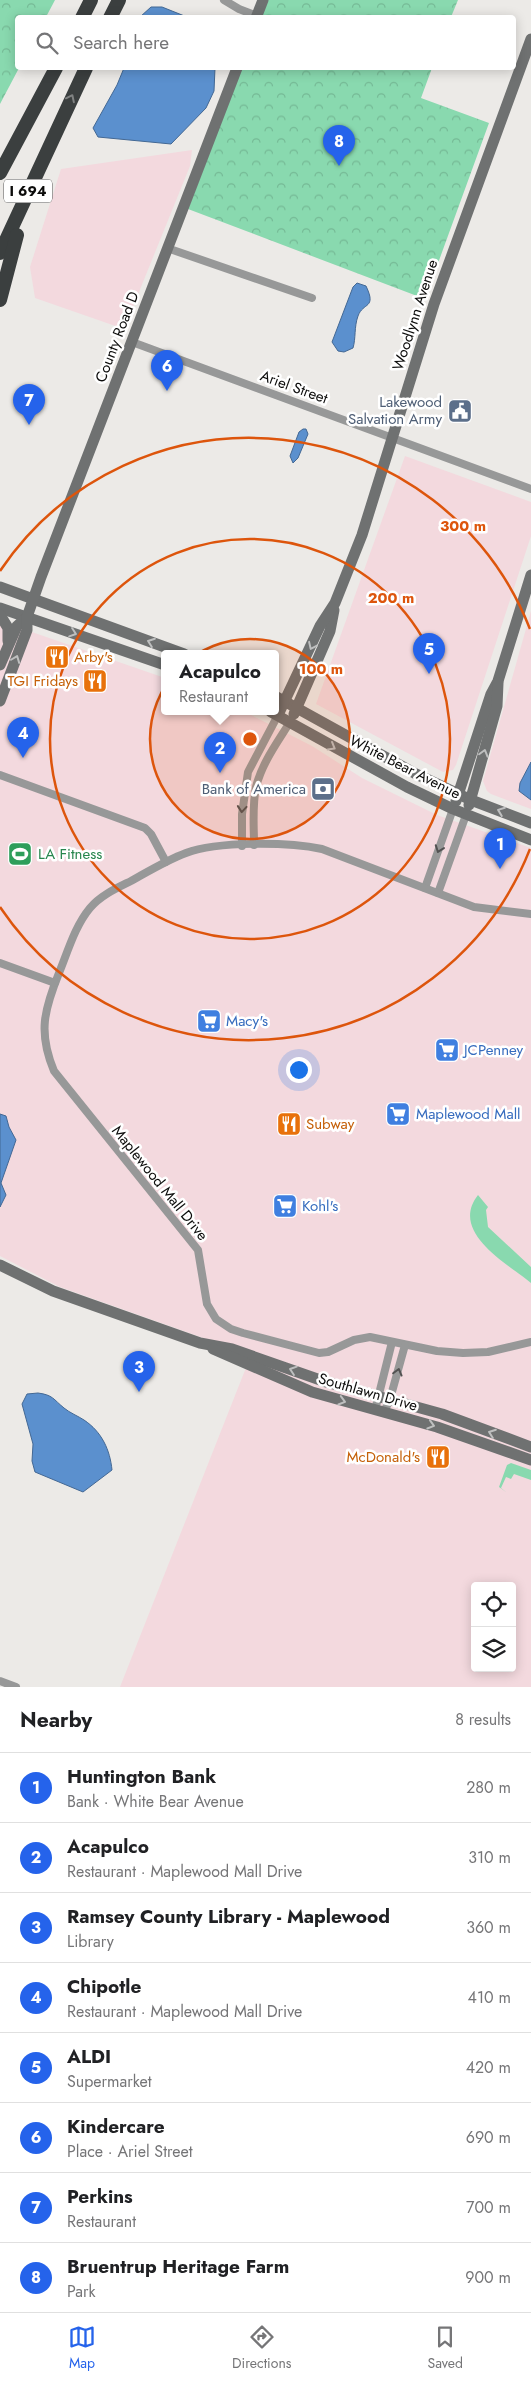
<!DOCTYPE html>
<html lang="en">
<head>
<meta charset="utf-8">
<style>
	body { margin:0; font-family:Jost,sans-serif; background:#f2f2f2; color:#202124 }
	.controls { position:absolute; right:15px; bottom:15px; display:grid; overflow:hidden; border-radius:5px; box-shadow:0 2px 12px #0003 }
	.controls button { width:45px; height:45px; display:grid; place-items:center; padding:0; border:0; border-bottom:1px solid #e0e0e0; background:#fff; color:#202124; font:25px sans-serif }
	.you { position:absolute; left:298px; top:1069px; width:18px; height:18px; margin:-12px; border:4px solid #fff; border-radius:50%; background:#1a73e8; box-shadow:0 0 0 8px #1a73e833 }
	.badge { display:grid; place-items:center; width:32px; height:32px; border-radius:50%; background:#2563eb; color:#fff; font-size:16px; font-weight:700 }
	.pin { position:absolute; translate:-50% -41px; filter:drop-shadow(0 1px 2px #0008) }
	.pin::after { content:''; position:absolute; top:26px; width:18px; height:15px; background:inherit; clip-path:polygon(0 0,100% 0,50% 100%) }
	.popup { position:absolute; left:161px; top:650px; width:118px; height:65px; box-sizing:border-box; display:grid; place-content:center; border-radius:5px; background:#fff; filter:drop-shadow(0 1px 4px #0005); font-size:16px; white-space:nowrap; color:#757577 }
	.popup b { font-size:19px; color:#202124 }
	.popup::after { content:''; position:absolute; left:50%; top:100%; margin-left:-10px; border:10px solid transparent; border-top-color:#fff }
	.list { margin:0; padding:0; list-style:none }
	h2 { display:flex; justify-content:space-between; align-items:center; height:65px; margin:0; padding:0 20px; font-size:21px }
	h2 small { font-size:16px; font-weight:400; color:#757577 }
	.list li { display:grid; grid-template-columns:32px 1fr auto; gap:15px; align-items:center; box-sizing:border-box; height:70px; padding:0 20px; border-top:1px solid #e0e0e0 }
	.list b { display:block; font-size:19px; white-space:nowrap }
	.list p { margin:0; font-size:16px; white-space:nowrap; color:#757577 }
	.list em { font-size:16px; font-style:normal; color:#757577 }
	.icon { flex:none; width:28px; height:28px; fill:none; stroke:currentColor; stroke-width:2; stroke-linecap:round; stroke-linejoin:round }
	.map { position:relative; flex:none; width:531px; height:1687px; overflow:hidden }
	.search { position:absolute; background:#fff; box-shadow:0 2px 12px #0003; left:15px; right:15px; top:15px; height:55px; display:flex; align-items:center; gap:12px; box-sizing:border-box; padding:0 18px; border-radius:5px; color:#757577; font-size:19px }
	.sheet { height:625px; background:#fff }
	nav { display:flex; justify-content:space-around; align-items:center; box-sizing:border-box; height:70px; border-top:1px solid #e0e0e0; background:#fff; font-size:14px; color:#757577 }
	nav a { display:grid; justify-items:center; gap:2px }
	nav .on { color:#2563eb }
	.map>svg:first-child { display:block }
</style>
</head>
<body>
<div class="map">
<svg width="531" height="1687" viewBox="0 0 531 1687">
	<defs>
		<pattern id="park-crowns" width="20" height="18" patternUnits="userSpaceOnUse" patternTransform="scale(1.25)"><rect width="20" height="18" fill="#89d9af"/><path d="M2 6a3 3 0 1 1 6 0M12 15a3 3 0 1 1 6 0" fill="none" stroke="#75b995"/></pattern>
	</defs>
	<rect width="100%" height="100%" fill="#eceae7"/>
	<g fill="#f3d9de" fill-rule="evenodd">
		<path d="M 192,150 L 190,166 L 124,329 L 35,298 L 30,267 L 61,169 Z"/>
		<path d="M 405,456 L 531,502 L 531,536 L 456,765 L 453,770 L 443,772 L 316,704 Z"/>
		<path d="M 531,611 L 531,809 L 491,794 L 487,791 L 483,781 Z"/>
		<path d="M 0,621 L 165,678 L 165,712 L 245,712 L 312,746 L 362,778 L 437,815 L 531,848 L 531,1687 L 120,1687 L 251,1355 L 60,1287 L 0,1256 ZM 475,1586 L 512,1586 L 512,1668 L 475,1668 Z"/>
	</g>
	<g fill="#89d9af">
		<path d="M 478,1195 L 488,1207 L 486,1210 L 488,1227 L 531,1267 L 531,1283 C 507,1263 449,1232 478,1195 Z"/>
		<path d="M 511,1463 L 531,1470 L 531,1480 L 514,1474 L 511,1479 L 506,1477 L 501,1488 L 506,1492 L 499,1487 L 507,1465 Z"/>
	</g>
	<g fill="url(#park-crowns)">
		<path d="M 0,0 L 55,0 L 46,17 L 18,18 L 18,68 L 19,68 L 0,104 Z"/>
		<path d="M 268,0 L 458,0 L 451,17 L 261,18 Z"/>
		<path d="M 242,68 L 432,68 L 421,98 L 489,123 L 425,299 L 188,209 Z"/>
	</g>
	<g fill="#5b90ce" stroke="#436894">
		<path d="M 151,7 L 162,7 L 187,17 L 140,17 Z"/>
		<path d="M 124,68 L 215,68 L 214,91 L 206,108 L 171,144 L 98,137 L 93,128 L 117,85 Z"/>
		<path d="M 357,283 L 366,286 C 377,309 363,302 358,316 C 354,327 356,338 353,348 L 344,352 L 338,351 L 332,342 L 353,287 Z"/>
		<path d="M 303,429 L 306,429 L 308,434 L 298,458 L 293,463 L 290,456 L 299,432 Z"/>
		<path d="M 531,762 L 531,800 L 519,791 L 520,783 Z"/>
		<path d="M 0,1114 L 6,1116 L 9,1127 L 16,1140 L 1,1183 L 6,1195 L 0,1207 Z"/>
		<path d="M 38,1393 C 53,1395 53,1399 64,1408 C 70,1413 78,1416 84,1420 C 102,1432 110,1450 112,1470 L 83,1492 L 35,1472 L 32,1461 L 33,1444 L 22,1404 L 27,1394 Z"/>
	</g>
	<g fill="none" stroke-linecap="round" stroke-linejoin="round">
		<g stroke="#979898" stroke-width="8">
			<path d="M 224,0 L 239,9 L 257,16"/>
			<path d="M 167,248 L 312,298"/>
			<path d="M 132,342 L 531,489"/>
			<path d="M 0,775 L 145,828 L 151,834 L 166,862"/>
			<path d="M 254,845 C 254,826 252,806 256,787 C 262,763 277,743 290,722"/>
			<path d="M 242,846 L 242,814 L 248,772 L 278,715"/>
			<path d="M 425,888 L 453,809"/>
			<path d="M 438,893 L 466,815"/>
			<path d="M 531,914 L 474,907 L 322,849 C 288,842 217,841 186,853 C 167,860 149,871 131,881 C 117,888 101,895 90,908 C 75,926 68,951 59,973 C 44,1010 38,1033 54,1071 L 198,1250 L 207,1304 L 216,1319 L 231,1329 L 243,1333 L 319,1353 L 328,1352 L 354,1340 L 370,1337 L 437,1351 L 463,1353 L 488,1352 L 531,1342"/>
			<path d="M 0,963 L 55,983"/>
			<path d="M 375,1410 L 392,1342"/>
			<path d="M 384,1412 L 390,1399 L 405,1345"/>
			<path d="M 0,1681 L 16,1687"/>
		</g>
		<g stroke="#6f7171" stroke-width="11">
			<path d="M 256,18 L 263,0"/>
			<path d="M 0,587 L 184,654"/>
			<path d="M 0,608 L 165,665"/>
			<path d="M 0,615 L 8,628 L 8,641"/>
			<path d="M 0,665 L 17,626 L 27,617"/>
			<path d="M 275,696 L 416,774 L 471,800 L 531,823"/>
			<path d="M 0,701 L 27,630 L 27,617 L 41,577 L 237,68"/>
			<path d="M 271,712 L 407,787 L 453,809 L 531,840"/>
			<path d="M 294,714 L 330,631 L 334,610"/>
			<path d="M 278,715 L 320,626 L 335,603 L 362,535 L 434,304 L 531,39"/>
			<path d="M 456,801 L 491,694 L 498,681 L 531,575"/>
			<path d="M 469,805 L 497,706 L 498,683"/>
			<path d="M 0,1265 L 53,1291 L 200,1343 L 232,1349 L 326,1382 L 442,1414 L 531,1447"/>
			<path d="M 213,1349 L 312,1392 L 437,1427 L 531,1460"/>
		</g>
		<g stroke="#3b3f3f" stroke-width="14">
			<path d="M 82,18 L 91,0"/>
			<path d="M 110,18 L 119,0"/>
			<path d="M 0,173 L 56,68"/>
			<path d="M 0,253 L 86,68"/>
			<path d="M 0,300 L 17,235"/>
		</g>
	</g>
	<defs><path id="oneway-chevron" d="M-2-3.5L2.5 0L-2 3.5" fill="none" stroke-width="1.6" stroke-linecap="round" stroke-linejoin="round" transform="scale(1.25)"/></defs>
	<use stroke="#808282" href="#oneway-chevron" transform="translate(71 98) rotate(-64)"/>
	<g stroke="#bebfbf">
		<use href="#oneway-chevron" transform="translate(73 633) rotate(19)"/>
		<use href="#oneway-chevron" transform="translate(151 642) rotate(-160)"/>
		<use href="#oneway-chevron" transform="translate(312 646) rotate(115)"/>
		<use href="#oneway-chevron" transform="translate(16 659) rotate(-69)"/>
		<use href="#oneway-chevron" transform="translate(332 747) rotate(30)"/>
		<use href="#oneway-chevron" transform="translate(484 753) rotate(-74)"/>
		<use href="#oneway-chevron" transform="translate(501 811) rotate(-159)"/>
		<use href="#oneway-chevron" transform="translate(293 1370) rotate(-161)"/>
		<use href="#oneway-chevron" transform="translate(342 1401) rotate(16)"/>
		<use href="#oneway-chevron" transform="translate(431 1425) rotate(17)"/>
		<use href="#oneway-chevron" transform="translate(492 1433) rotate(-160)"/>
	</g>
	<g stroke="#525252">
		<use href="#oneway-chevron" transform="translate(242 809) rotate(95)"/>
		<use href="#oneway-chevron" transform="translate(439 849) rotate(110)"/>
		<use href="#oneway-chevron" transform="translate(398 1372) rotate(-75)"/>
	</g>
	<circle cx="250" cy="739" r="100" fill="#dd550c" fill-opacity=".12"/>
	<g fill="none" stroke="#dd550c" stroke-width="2.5">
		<circle cx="250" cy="739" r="100"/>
		<circle cx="250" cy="739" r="200"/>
		<path d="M530 849A301 301 0 0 1 0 907M0 571A301 301 0 0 1 530 629"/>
	</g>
	<defs>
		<symbol id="civic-square" viewBox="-11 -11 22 22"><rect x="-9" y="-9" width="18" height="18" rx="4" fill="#5c6f8a" stroke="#fff"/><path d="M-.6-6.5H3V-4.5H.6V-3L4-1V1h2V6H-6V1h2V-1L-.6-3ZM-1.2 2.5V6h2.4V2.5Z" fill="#fff"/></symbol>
		<symbol id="restaurant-square" viewBox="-11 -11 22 22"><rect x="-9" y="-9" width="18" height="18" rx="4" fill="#e8710a" stroke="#fff"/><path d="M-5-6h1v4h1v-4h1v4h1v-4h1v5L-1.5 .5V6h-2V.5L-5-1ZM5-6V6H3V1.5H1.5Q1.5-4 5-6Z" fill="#fff"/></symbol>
		<symbol id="bank-square" viewBox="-11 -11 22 22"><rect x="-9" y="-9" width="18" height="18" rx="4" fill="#5c6f8a" stroke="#fff"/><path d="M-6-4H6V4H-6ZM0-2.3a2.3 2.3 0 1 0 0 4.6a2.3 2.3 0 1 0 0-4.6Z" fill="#fff"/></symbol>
		<symbol id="stadium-square" viewBox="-11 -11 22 22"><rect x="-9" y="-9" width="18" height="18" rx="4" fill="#2e9e5b" stroke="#fff"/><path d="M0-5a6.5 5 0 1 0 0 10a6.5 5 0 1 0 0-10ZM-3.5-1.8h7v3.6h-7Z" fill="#fff"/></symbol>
		<symbol id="supermarket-square" viewBox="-11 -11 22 22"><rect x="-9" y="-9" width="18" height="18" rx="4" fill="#3f7fe0" stroke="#fff"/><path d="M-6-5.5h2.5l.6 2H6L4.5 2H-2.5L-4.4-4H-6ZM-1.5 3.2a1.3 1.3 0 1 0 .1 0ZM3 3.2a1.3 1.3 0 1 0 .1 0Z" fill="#fff"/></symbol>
	</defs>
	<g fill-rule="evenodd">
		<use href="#civic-square" x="446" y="397" width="28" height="28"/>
		<use href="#restaurant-square" x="43" y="643" width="28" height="28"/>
		<use href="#restaurant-square" x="81" y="667" width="28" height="28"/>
		<use href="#bank-square" x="309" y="775" width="28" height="28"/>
		<use href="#stadium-square" x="6" y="840" width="28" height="28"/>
		<use href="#supermarket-square" x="195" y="1007" width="28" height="28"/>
		<use href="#supermarket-square" x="433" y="1036" width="28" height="28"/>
		<use href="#supermarket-square" x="384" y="1100" width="28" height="28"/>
		<use href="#restaurant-square" x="275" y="1110" width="28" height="28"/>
		<use href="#supermarket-square" x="271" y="1192" width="28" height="28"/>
		<use href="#restaurant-square" x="424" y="1443" width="28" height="28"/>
	</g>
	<g text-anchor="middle" stroke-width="5" stroke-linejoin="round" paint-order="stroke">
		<rect fill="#fff" stroke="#555554" stroke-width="1" x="4" y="179.5" width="48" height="23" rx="4"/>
		<g font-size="14" font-weight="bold" fill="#0c0c0b">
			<text x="28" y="196">I 694</text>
		</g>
		<g font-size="15" fill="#0c0c0b" stroke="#fff">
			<text transform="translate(415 315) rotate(-72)" y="5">Woodlynn Avenue</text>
			<text transform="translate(117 337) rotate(-69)" y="5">County Road D</text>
			<text transform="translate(294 387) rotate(20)" y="5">Ariel Street</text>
			<text transform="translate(405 767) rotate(27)" y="5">White Bear Avenue</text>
			<text transform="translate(160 1183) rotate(51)" y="5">Maplewood Mall Drive</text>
			<text transform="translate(368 1392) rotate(16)" y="5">Southlawn Drive</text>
		</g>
		<g font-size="15" fill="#4e5e75" stroke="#fff" text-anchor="end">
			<text x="442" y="407">Lakewood<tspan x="442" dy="17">Salvation Army</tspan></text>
			<text x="306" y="794">Bank of America</text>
		</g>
		<g font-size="15" fill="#c56008" stroke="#fff" text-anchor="start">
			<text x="74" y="662">Arby's</text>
			<text x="78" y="686" text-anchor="end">TGI Fridays</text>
			<text x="306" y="1129">Subway</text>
			<text x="420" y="1462" text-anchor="end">McDonald's</text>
		</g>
		<g font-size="15" fill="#27864d" stroke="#fff" text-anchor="start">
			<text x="38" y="859">LA Fitness</text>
		</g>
		<g font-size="15" fill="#366cbe" stroke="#fff" text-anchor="start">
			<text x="226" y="1026">Macy's</text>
			<text x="464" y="1055">JCPenney</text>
			<text x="416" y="1119">Maplewood Mall</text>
			<text x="302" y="1211">Kohl's</text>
		</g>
	</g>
	<circle cx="250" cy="739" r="8" fill="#dd550c" stroke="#fff" stroke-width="2.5"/>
	<g font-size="15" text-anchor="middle" font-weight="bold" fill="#dd550c" stroke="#fff" stroke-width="5" stroke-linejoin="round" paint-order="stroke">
		<text x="463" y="531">300 m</text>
		<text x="391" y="603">200 m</text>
		<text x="321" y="674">100 m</text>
	</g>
</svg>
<div class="controls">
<button><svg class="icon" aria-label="locate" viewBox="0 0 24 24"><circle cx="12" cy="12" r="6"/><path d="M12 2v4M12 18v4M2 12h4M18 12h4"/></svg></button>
<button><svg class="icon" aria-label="layers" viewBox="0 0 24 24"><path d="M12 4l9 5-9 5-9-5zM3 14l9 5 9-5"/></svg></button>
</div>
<div class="you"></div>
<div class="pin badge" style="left:500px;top:869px">1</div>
<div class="pin badge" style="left:220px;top:773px">2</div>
<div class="popup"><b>Acapulco</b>Restaurant</div>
<div class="pin badge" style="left:139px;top:1392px">3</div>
<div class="pin badge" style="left:23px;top:758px">4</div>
<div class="pin badge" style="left:429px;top:674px">5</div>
<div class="pin badge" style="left:167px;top:391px">6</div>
<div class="pin badge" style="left:29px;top:425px">7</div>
<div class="pin badge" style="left:339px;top:166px">8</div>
<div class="search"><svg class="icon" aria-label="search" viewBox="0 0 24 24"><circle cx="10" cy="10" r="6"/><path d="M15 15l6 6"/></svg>Search here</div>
</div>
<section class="sheet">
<h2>Nearby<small>8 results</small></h2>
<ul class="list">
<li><span class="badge">1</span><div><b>Huntington Bank</b><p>Bank · White Bear Avenue</p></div><em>280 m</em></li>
<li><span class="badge">2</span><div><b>Acapulco</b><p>Restaurant · Maplewood Mall Drive</p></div><em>310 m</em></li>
<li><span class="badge">3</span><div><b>Ramsey County Library - Maplewood</b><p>Library</p></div><em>360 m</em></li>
<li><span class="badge">4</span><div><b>Chipotle</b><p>Restaurant · Maplewood Mall Drive</p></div><em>410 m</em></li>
<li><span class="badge">5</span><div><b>ALDI</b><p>Supermarket</p></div><em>420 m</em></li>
<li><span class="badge">6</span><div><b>Kindercare</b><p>Place · Ariel Street</p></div><em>690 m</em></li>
<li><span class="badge">7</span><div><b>Perkins</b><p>Restaurant</p></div><em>700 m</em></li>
<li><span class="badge">8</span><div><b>Bruentrup Heritage Farm</b><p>Park</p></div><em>900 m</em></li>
</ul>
</section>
<nav>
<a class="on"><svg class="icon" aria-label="map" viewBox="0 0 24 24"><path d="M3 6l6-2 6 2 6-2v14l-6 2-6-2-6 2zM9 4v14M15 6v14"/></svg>Map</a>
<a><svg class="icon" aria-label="directions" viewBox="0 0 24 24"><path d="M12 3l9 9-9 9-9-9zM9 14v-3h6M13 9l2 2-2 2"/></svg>Directions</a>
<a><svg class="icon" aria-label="saved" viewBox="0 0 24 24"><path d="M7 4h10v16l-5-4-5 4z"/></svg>Saved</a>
</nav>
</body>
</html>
